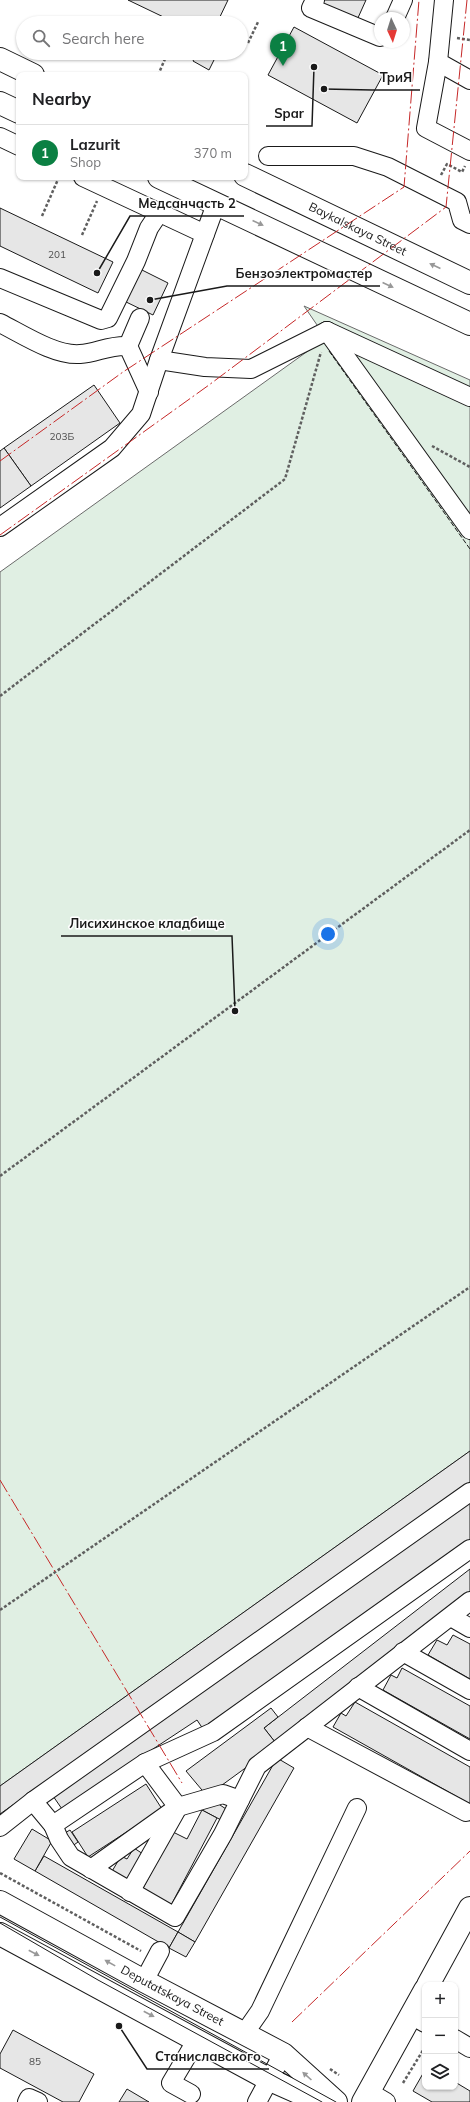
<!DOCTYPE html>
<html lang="en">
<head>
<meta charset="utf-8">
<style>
	body { margin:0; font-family:Mulish,sans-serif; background:#f6f6f6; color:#202124 }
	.controls { position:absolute; right:12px; bottom:12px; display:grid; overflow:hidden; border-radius:8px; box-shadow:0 1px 3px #0004 }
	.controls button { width:36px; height:36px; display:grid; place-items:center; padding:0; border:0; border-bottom:1px solid #e0e0e0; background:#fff; color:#202124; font:20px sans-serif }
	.compass { position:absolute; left:374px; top:12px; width:36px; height:36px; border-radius:50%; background:#fff; box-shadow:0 1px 3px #0004; rotate:176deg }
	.you { position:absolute; left:328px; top:934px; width:14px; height:14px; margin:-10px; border:3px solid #fff; border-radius:50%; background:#1a73e8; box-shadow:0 0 0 6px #1a73e833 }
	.badge { display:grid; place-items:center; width:26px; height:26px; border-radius:50%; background:#0b8043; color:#fff; font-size:13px; font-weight:700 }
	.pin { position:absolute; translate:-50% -33px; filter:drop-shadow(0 1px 2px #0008) }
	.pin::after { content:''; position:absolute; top:21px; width:14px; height:12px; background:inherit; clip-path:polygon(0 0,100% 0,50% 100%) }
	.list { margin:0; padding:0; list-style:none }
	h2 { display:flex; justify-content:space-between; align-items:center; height:52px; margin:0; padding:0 16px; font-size:17px }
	h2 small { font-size:13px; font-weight:400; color:#757577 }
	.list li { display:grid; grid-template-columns:26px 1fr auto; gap:12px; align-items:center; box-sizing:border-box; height:56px; padding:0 16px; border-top:1px solid #e0e0e0 }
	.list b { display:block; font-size:15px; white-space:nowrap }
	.list p { margin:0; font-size:13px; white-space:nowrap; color:#757577 }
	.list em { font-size:13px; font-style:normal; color:#757577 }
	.icon { flex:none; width:22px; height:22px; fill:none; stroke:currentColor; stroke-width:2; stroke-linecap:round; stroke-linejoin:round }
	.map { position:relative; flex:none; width:470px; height:2102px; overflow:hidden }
	.search { position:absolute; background:#fff; box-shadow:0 1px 3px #0004; left:16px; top:16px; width:232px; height:44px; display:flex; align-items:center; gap:10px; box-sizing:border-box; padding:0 14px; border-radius:22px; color:#757577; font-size:15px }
	.panel { position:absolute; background:#fff; box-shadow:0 1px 3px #0004; left:16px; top:72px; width:232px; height:108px; border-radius:8px }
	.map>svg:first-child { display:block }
</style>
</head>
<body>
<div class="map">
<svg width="470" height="2102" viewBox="0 0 470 2102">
	<rect width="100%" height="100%" fill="#fff"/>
	<path fill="#e0efe3" stroke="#6a6a6a" d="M 304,306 L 470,380 L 470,1451 L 0,1786 L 0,572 L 326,338 Z"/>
	<g fill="#e6e6e6" stroke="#1a1a1a">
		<path d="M 128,0 L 228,0 L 217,23 L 176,23 Z"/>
		<path d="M 322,0 L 366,0 L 357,20 L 320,4 Z"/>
		<path d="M 294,27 L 383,75 L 357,123 L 268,75 Z"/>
		<path d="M 197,53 L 202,53 L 214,60 L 209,70 L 193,61 Z"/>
		<path d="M 0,208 L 113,262 L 98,293 L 0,246 Z"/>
		<path d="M 138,268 L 168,283 L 153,315 L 122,300 Z"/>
		<path d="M 94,385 L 120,423 L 31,486 L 4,448 Z"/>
		<path d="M 4,448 L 31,486 L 0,508 L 0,451 Z"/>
		<path d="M 470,1451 L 470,1482 L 0,1814 L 0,1786 Z"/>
		<path d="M 470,1502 L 470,1540 L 203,1729 L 197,1720 L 62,1809 L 53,1796 Z"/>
		<path d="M 470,1569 L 470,1592 L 275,1742 L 264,1728 Z"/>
		<path d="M 453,1635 L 470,1644 L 470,1679 L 428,1655 L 437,1640 L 447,1645 Z"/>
		<path d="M 402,1668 L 470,1706 L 470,1739 L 383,1690 L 391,1675 L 397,1678 Z"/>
		<path d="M 355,1702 L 470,1767 L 470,1804 L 333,1727 L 341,1713 L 346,1716 Z"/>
		<path d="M 271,1708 L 278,1717 L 264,1728 L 275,1742 L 264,1749 L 266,1753 L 207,1796 L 186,1771 Z"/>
		<path d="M 277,1758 L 294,1768 L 195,1942 L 178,1932 L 169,1948 L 35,1871 L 44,1856 L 178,1932 Z"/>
		<path d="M 146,1784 L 162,1809 L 88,1857 L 72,1832 Z"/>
		<path d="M 214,1801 L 229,1811 L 223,1821 L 202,1810 Z"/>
		<path d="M 202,1810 L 217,1818 L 169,1909 L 140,1894 L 173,1832 L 187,1839 Z"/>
		<path d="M 32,1829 L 52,1841 L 35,1871 L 14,1859 Z"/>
		<path d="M 70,1830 L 78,1842 L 71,1847 L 63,1834 Z"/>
		<path d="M 134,1848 L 143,1854 L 126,1882 L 111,1873 L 121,1856 L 127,1859 Z"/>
		<path d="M 178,1932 L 195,1942 L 186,1957 L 169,1948 Z"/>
		<path d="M 13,2030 L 94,2074 L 79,2102 L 63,2102 L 0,2068 L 0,2054 Z"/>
		<path d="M 425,2070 L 425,2087 L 455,2087 L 455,2082 L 470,2091 L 470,2102 L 432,2102 L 413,2091 Z"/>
		<path d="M 127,2089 L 149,2102 L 119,2102 Z"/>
	</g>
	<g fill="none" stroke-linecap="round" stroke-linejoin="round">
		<defs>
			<g id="minor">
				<path d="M 315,0 L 311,8 L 380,37"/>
				<path d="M 444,0 L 438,62 L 470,80"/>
				<path d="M 395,18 L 403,0"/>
				<path d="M 438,62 L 426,128 L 470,151"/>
				<path d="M 0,137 L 19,146"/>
				<path d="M 268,156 L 354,156 L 388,167 L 457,202 L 462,220 L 470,224"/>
				<path d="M 83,177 L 205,234"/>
				<path d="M 0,278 L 101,320 L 108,318 L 136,261 L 149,228 L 159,213"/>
				<path d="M 0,323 C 22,334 55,356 80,354 C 97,353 108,345 128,346 L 149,392"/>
				<path d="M 327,331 L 470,530"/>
				<path d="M 327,331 L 470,397"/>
				<path d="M 128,346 L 140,318"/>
				<path d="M 159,360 L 205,367 L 251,369 L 327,331"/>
				<path d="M 0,527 L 112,448 L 141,414 L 159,360 L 216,204"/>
				<path d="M 451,1617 L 470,1628"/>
				<path d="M 403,1652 L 470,1690"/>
				<path d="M 358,1687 L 470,1751"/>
				<path d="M 307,1727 L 466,1812"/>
				<path d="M 33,1801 L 53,1825 L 145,1763 L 213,1732 L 470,1549"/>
				<path d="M 53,1825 L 59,1839 L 71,1857 L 175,1917 L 223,1834 L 257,1766 L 470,1601"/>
				<path d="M 0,1827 L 33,1801 L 470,1492"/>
				<path d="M 91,1869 L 178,1807 L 223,1794 L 240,1800"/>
				<path d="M 130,1892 L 178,1807 L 145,1763"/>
				<path d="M 144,1981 L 160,1951"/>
				<path d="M 411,2015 L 425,2023"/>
				<path d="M 244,2034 L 260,2011 L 357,1808"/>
				<path d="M 455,2039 L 470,2048"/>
				<path d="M 369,2092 L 386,2102"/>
				<path d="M 191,2094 L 171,2083 L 196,2041"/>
				<path d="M 27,2102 L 29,2098 L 38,2102"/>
				<path d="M 257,2102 L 283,2054"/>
			</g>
			<g id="major">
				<path d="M 0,59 L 33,75"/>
				<path d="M 0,103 L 19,112"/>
				<path id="s1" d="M 245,175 L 470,283"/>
				<path d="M 159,177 L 470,324"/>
				<path id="s2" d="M 0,1902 L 144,1981 L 283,2054 L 336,2102"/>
				<path d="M 0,1934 L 268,2079 L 320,2102"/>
				<path d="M 428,1985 L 470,1908"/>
				<path d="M 363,2102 L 425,1990"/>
			</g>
		</defs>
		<use href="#minor" stroke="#1a1a1a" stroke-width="20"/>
		<use href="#major" stroke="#1a1a1a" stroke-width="24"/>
		<g stroke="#5f5f5f" stroke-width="2.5" stroke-dasharray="3 2" stroke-linecap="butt">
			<path d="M 457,38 L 470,40"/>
			<path d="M 248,43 L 258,22"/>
			<path d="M 158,75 L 165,59"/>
			<path d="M 441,175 L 447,164 L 462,172 L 465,166"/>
			<path d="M 42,216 L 59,177"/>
			<path d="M 82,235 L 97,201"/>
			<path d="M 432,446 L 470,467"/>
			<path d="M 0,696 L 285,479 L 321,352"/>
			<path d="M 0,1176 L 470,830"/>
			<path d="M 0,1610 L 470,1287"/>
			<path d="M 0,1873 L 141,1951"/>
			<path d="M 330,2069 L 339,2075"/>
			<path d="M 403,2083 L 425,2047"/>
		</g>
		<use href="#minor" stroke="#fff" stroke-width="18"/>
		<use href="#major" stroke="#fff" stroke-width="22"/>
		<g stroke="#1a1a1a" stroke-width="1">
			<path d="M 0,1917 L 336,2102"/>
			<path d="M 0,1923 L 98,1980 L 322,2102"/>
		</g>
		<path stroke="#1a1a1a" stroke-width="1" stroke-dasharray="5 2" stroke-linecap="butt" d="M 329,351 L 470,549"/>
		<g stroke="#c62828" stroke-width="1" stroke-dasharray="14 3 2 3" stroke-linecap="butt">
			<path d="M 0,461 L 123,372 L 404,187 L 419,0"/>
			<path d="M 0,535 L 209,385 L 446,207 L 467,0"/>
			<path d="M 0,1480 L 182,1783"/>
			<path d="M 292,2022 L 470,1851"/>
		</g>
	</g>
	<defs><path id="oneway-solid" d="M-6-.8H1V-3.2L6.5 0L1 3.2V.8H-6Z"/></defs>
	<g fill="#989898">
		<use href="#oneway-solid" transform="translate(258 223) rotate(25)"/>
		<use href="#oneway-solid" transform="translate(435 266) rotate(-155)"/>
		<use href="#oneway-solid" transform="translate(388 285) rotate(25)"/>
		<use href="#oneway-solid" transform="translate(34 1953) rotate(28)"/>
		<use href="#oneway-solid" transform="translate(110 1963) rotate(-151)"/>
		<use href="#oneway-solid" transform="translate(149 2014) rotate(28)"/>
		<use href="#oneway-solid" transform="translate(307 2076) rotate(-138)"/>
	</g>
	<g text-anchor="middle" stroke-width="3" stroke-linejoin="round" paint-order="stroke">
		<g font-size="10" fill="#4d4d4d">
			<text x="57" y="258">201</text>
			<text x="62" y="440">203Б</text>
			<text x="35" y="2065">85</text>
		</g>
		<g font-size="12" fill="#1a1a1a" stroke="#fff">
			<text dy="4" stroke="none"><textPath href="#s1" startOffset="125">Baykalskaya Street</textPath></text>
			<text dy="4" stroke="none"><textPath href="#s2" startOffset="196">Deputatskaya Street</textPath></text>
		</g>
	</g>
	<path fill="none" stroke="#1a1a1a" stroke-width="1.5" d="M324 89L372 90H420M314 67L312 126H266M97 273L130 216H244M150 300L227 286H380M235 1011L232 936H61M119 2026L147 2069H269"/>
	<g fill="#1a1a1a" stroke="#fff" stroke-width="1.5">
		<circle cx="324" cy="89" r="4"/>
		<circle cx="314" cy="67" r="4"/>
		<circle cx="97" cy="273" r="4"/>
		<circle cx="150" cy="300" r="4"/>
		<circle cx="235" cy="1011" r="4"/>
		<circle cx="119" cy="2026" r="4"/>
	</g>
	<g font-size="13" text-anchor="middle" font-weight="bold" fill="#1a1a1a" stroke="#fff" stroke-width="3" stroke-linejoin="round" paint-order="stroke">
		<text x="396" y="82">ТриЯ</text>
		<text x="289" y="118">Spar</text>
		<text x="187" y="208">Медсанчасть 2</text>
		<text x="304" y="278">Бензоэлектромастер</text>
		<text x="147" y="928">Лисихинское кладбище</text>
		<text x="208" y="2061">Станиславского</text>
	</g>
</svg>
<div class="controls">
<button>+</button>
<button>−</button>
<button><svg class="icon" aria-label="layers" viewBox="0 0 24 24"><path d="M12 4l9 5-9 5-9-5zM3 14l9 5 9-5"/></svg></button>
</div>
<svg class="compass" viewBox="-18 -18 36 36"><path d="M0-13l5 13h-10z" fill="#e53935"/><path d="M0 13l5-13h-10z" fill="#757577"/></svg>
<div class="you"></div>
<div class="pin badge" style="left:283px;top:66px">1</div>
<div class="search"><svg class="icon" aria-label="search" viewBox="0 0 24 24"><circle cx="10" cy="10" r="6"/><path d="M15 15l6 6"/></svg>Search here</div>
<section class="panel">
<h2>Nearby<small></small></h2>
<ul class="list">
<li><span class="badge">1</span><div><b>Lazurit</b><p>Shop</p></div><em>370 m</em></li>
</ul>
</section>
</div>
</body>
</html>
